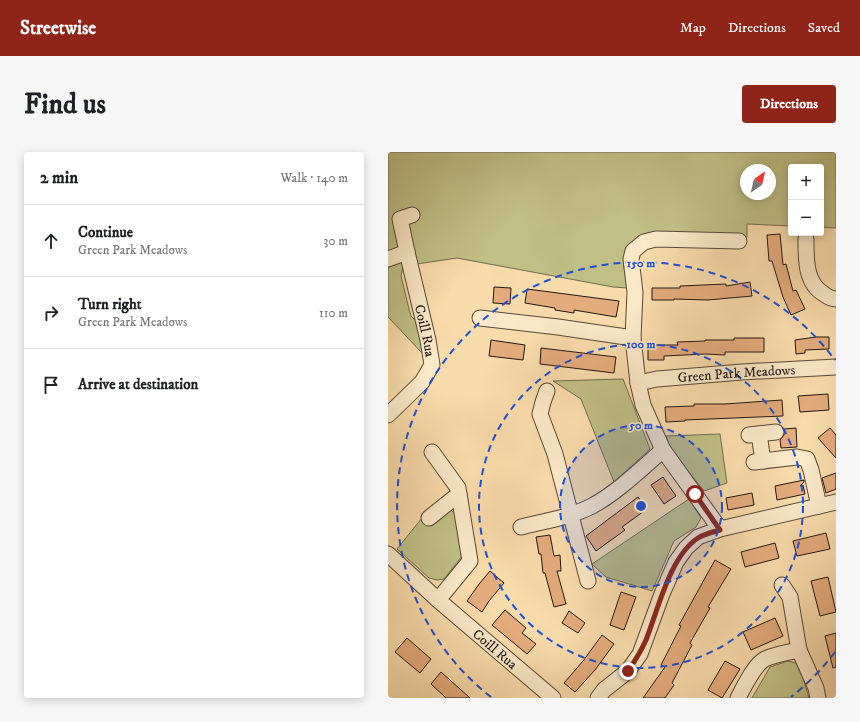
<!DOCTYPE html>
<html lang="en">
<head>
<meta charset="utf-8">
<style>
	body { margin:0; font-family:"IM FELL DW Pica",serif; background:#f6f6f6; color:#202124 }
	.controls { position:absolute; right:12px; top:12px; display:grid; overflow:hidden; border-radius:4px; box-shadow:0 2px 10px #0003 }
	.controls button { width:36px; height:36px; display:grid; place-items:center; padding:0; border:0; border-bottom:1px solid #e0e0e0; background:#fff; color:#202124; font:20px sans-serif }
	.compass { position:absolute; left:352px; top:12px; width:36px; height:36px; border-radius:50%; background:#fff; box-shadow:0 2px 10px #0003; rotate:34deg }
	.stop { position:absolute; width:12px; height:12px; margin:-9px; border:3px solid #8f2418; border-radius:50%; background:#fff }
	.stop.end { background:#8f2418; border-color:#fff; box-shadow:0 1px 4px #0008 }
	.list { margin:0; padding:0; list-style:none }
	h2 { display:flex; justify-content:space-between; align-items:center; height:52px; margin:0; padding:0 16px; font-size:17px }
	h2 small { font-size:13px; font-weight:400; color:#757577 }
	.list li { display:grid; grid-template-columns:26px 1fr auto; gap:12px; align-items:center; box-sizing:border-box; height:72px; padding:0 16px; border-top:1px solid #e0e0e0 }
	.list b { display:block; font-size:15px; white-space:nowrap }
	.list p { margin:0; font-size:13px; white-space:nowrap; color:#757577 }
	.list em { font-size:13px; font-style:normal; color:#757577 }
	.icon { flex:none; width:22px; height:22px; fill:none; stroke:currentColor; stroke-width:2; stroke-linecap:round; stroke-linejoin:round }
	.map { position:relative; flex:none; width:448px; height:546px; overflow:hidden; border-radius:4px }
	header { display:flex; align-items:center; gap:24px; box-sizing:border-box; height:56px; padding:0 20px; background:#8f2418; color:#fff }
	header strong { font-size:19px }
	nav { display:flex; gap:22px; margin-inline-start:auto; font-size:14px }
	.intro { display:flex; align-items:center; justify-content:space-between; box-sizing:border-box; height:96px; padding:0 24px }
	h1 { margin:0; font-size:28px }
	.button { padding:10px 18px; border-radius:4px; background:#8f2418; color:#fff; font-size:14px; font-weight:700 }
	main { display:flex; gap:24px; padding:0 24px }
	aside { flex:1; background:#fff; border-radius:4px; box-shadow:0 2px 10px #0003 }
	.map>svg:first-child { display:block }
</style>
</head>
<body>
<header>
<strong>Streetwise</strong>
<nav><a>Map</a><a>Directions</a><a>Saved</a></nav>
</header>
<div class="intro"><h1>Find us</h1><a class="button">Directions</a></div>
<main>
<aside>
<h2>2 min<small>Walk · 140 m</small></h2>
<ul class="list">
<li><svg class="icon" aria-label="ahead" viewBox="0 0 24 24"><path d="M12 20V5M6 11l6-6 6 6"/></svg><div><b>Continue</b><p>Green Park Meadows</p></div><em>30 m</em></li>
<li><svg class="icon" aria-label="right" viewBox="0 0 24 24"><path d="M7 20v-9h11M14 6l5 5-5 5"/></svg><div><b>Turn right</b><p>Green Park Meadows</p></div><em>110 m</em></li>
<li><svg class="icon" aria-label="arrive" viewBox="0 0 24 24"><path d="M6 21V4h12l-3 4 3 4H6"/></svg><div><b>Arrive at destination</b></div></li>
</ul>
</aside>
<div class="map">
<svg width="448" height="546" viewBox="0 0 448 546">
	<rect width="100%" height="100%" fill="#f8dbab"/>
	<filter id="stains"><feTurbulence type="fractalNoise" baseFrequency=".005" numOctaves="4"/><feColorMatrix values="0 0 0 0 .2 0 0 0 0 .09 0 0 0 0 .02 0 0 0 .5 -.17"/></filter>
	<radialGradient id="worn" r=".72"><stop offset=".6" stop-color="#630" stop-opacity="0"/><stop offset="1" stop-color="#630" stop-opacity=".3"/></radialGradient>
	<g fill="#c1bf86" stroke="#726c4c" fill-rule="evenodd">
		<path d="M 0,0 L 448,0 L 448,76 L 433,75 L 433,15 L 403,15 L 403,74 L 359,72 L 359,85 L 250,84 C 231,106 235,110 240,136 L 225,135 L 69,106 L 15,114 L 13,124 L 21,157 L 23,164 L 28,169 L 35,202 L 0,165 ZM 358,18 L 382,18 L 382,42 L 358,42 Z"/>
		<path d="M 235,227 L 262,297 L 226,330 L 193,247 L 165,229 Z"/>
		<path d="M 332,282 L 339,331 L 316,339 L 282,296 L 278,284 Z"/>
		<path d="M 301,347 L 313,366 L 308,375 L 286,389 L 264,439 L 218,425 L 204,412 Z"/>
		<path d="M 63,358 L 67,363 L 74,404 L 56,427 L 49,428 L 41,426 L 9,397 L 34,366 Z"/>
		<path d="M 400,509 L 411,512 L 421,546 L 364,546 L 382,515 Z"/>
	</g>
	<g fill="#e4ab7c" stroke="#221811">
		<path d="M 392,82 L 395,113 L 398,112 L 405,139 L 408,138 L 417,157 L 403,163 L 395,145 L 384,109 L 381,109 L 379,83 Z"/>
		<path d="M 362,130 L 364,144 L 320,148 L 286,147 L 286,148 L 264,148 L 264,136 L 292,136 L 292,134 L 338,132 L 338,134 Z"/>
		<path d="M 106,135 L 123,136 L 122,152 L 105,151 Z"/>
		<path d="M 139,137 L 231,149 L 228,165 L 186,158 L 186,161 L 167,158 L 167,156 L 137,151 Z"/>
		<path d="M 428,185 L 441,185 L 441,197 L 417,198 L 417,201 L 408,202 L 407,188 Z"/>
		<path d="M 346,186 L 376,186 L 376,200 L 337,200 L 337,203 L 317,202 L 276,204 L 276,208 L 260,208 L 260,193 L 290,193 L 289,190 L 317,189 L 317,188 L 346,188 Z"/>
		<path d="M 103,188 L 137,193 L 135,208 L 101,204 Z"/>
		<path d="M 153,196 L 228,205 L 226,221 L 152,212 Z"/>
		<path d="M 440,242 L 441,258 L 412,260 L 410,244 Z"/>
		<path d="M 394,248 L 395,264 L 297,268 L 297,269 L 278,270 L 277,255 L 306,254 L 306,252 L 337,252 Z"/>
		<path d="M 408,276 L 409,295 L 393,296 L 392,288 L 396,283 L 396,277 Z"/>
		<path d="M 442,276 L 448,283 L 448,306 L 430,286 Z"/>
		<path d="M 448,321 L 448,337 L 438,341 L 434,326 Z"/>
		<path d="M 275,325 L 288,344 L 276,352 L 263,333 Z"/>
		<path d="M 416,328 L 416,330 L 412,334 L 415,333 L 417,342 L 389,348 L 387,334 Z"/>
		<path d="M 364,341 L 366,353 L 340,358 L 338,346 Z"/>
		<path d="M 250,345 L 259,357 L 234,375 L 237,378 L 208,399 L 198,384 Z"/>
		<path d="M 438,381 L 442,397 L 409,404 L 405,389 Z"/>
		<path d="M 162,383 L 166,404 L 172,403 L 173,419 L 169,419 L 178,452 L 166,455 L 157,421 L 155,421 L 153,402 L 151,402 L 148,385 Z"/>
		<path d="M 387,391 L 391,406 L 357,415 L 353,400 Z"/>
		<path d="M 327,408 L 343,417 L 320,455 L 322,456 L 302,491 L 304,493 L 284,531 L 286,533 L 277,546 L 255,546 L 277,515 L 273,513 L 293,474 L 291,473 Z"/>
		<path d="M 102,419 L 116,431 L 101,449 L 94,460 L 79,449 L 91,432 Z"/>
		<path d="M 440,425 L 448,460 L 432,464 L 423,429 Z"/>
		<path d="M 233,440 L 248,445 L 236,478 L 222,473 Z"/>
		<path d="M 117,458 L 138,476 L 134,481 L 148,492 L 139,502 L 104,473 Z"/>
		<path d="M 181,459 L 197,471 L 190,481 L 174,471 Z"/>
		<path d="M 387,466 L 395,484 L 363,498 L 355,480 Z"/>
		<path d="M 448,481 L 448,515 L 445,516 L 437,484 Z"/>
		<path d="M 214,483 L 226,492 L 207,518 L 187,540 L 176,531 L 195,509 Z"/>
		<path d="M 19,486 L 43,507 L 32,521 L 7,500 Z"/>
		<path d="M 337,509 L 352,517 L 334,546 L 320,538 Z"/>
		<path d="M 53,520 L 82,546 L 58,546 L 43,532 Z"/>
	</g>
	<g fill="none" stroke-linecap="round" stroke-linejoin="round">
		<defs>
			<g id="minor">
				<path d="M 418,87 C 418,106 417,131 436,142 C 440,145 443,147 448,147"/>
				<path d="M 19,100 L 12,67 L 24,63"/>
				<path id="s1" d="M 0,107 L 19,100 L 40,188 L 44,213 L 34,230 L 0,263"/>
				<path d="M 92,166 L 170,175 L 245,186"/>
				<path id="s2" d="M 250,231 L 269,227 L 354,220 L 448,215"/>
				<path d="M 159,239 L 155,250 L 152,262 L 167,302 L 200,429"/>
				<path d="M 371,282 L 375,309"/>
				<path d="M 361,283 L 388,280"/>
				<path id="s3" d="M 44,300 L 70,336 L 82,409 L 50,448 L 165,546"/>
				<path d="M 366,310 L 409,305 L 419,307 L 423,318 L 431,354"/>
				<path d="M 41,366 L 71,342"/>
				<path d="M 133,375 C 157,369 183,365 204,354 C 230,340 253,317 275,298"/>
				<path d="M 332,377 L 275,298 L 255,253 L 250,231 L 245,186 L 247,140 L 243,107 L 245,99 L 256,90 L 268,87 L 351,89"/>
				<path d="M 0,402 L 50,448"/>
				<path d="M 394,433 L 402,445 L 411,498"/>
				<path d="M 210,546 L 216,538 L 240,519 L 252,502 L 274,442 L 288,410 L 298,396 L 310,385 L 332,377 L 448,350"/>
				<path d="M 350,546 C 356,535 366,513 377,507 C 388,502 400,500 411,498 L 428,536 L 430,546"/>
			</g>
		</defs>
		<use href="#minor" stroke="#584938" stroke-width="17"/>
		<use href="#minor" stroke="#fae8c8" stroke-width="15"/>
	</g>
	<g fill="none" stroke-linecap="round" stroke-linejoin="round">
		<path stroke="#8f2418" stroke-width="5" d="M 240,519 C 247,509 253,499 258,488 C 270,458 282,404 310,386 C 316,382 325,380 332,378 L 307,342"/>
	</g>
	<circle cx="253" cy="354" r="81" fill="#1d4ed8" fill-opacity=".12"/>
	<g fill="none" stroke="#1d4ed8" stroke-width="2" stroke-dasharray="7 5">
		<circle cx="253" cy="354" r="81"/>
		<circle cx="253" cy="354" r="162"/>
		<path d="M447 500A243 243 0 0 1 403 545M103 545A243 243 0 1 1 447 208"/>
	</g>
	<g text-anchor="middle" stroke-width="3" stroke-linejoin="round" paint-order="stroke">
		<g font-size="14" fill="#221811" stroke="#fae8c8">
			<text dy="5" stroke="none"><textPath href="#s1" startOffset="101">Coill Rua</textPath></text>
			<text dy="5" stroke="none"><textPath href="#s2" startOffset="99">Green Park Meadows</textPath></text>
			<text dy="5" stroke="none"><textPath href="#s3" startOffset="244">Coill Rua</textPath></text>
		</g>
	</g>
	<circle cx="253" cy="354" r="6" fill="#1d4ed8" stroke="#fae8c8" stroke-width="2"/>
	<g font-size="12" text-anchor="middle" font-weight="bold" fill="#1d4ed8" stroke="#fae8c8" stroke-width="3" stroke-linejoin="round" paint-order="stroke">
		<text x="253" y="115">150 m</text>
		<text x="253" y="196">100 m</text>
		<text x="253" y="277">50 m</text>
	</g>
	<rect width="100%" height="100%" filter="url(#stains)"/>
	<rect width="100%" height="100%" fill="url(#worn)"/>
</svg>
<div class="controls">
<button>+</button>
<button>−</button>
</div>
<svg class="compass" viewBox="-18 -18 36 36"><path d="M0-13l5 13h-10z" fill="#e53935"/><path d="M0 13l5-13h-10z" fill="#757577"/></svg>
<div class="stop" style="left:307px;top:342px"></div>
<div class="stop end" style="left:240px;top:519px"></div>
</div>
</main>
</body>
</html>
